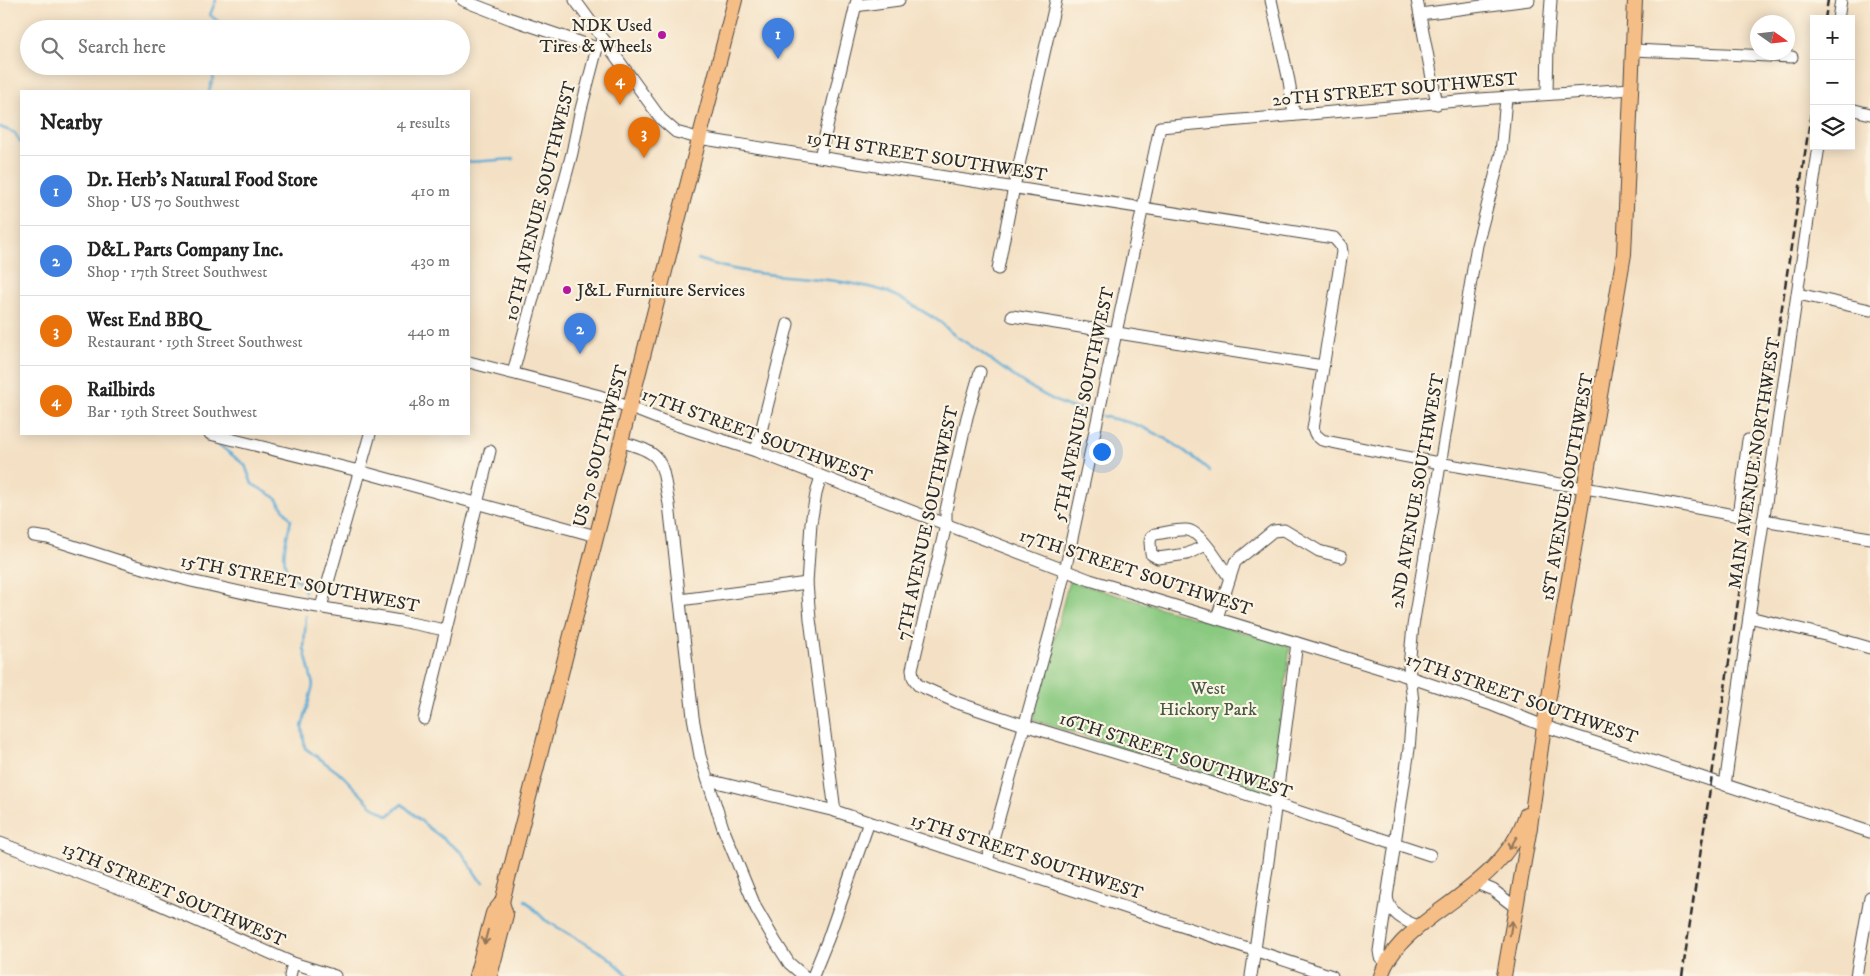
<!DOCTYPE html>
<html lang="en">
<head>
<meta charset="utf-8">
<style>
	body { margin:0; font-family:"IM FELL DW Pica",serif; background:#f6f6f6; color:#222 }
	.controls { position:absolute; right:15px; top:15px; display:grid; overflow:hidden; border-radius:0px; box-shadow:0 2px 12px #0003 }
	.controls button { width:45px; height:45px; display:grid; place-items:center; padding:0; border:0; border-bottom:1px solid #e0e0e0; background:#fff; color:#222; font:25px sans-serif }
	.compass { position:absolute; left:1750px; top:15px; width:45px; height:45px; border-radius:50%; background:#fff; box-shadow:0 2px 12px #0003; rotate:104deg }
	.you { position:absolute; left:1101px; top:451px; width:18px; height:18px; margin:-12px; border:4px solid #fff; border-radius:50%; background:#1a73e8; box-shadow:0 0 0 8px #1a73e833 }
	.badge { display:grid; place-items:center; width:32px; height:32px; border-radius:50%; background:#b45309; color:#fff; font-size:16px; font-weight:700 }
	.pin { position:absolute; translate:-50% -41px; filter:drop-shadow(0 1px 2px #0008) }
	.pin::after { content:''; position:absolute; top:26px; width:18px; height:15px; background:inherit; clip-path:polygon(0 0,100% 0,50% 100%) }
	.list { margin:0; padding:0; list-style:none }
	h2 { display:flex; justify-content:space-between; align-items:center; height:65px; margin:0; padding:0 20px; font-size:21px }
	h2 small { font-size:16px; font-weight:400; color:#767676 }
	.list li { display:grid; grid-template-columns:32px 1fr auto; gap:15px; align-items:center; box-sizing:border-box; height:70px; padding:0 20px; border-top:1px solid #e0e0e0 }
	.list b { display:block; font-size:19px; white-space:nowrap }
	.list p { margin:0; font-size:16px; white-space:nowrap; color:#767676 }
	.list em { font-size:16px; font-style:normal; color:#767676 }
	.icon { flex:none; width:28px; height:28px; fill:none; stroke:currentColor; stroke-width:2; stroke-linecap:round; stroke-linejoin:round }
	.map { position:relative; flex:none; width:1870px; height:976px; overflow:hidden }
	.search { position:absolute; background:#fff; box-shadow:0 2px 12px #0003; left:20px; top:20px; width:450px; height:55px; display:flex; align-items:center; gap:12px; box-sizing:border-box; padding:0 18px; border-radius:28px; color:#767676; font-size:19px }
	.panel { position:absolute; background:#fff; box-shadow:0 2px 12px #0003; left:20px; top:90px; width:450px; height:345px; border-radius:0px }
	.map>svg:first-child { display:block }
</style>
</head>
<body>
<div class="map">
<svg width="1870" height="976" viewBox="0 0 1870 976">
	<rect width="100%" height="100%" fill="#fcf5e5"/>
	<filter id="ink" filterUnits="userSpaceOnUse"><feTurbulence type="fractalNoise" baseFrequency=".02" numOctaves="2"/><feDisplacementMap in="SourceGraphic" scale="10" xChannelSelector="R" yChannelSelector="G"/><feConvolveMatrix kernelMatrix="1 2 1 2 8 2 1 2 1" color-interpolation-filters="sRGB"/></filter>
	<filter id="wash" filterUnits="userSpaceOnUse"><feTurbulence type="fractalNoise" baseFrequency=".0096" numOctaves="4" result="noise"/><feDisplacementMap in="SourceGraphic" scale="20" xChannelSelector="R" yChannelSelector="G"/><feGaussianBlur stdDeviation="1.12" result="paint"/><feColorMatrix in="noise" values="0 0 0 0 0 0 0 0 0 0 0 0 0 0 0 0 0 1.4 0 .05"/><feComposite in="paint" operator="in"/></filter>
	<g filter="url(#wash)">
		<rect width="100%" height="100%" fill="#f4e1c5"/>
		<path fill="#89c980" stroke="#5a7a56" d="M 1069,581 L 1290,646 L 1273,795 L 1033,720 Z"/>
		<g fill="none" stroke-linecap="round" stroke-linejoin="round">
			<g stroke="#5babd5" stroke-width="2.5">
				<path d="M 216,0 L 210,15 L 224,26 L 223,29"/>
				<path d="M 209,91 L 217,66"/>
				<path d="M 0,127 L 15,133 L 21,143"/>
				<path d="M 469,162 L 514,159"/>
				<path d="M 698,259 C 758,282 823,272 884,291 C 906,299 918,309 937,320 C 944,324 950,333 957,337 C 983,352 1006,373 1032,388 C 1044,395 1059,404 1073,408 C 1080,409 1088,409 1095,412"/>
				<path d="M 1102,416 C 1113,419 1126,421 1137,425 C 1164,436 1188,452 1210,471"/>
				<path d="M 219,442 L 219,445 L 245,465 L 252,484 L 275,497 L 291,520 C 288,534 281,553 286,567 C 290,577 303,581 305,592"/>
				<path d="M 306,616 L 304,648 L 313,685 L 302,727 L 305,748 L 343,776 L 371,805 L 388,816 L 402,804 L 429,828 L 462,853 L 479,879 L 484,882"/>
				<path d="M 525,900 L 545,920 L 607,956 L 629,976"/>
			</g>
		</g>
	</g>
	<g filter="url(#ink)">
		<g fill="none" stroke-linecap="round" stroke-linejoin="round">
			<defs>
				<g id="minor">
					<path d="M 462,0 L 511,19 L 597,48"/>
					<path d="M 575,0 L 661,119 L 676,132 L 698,138 L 1334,238 L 1341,246 L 1342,252 L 1313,429 L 1316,435 L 1322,440 C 1460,470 1599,488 1738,516 L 1748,440"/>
					<path d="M 1271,0 L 1289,81 L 1294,115"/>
					<path d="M 1417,0 L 1437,104"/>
					<path d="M 855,6 L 899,0"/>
					<path d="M 1420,14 L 1529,0"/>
					<path d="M 1838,19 L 1841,0"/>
					<path d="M 1633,50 L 1792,57"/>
					<path d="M 1547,94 L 1548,42 L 1551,0"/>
					<path d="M 1851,109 L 1870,114"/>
					<path d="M 820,157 L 857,0"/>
					<path d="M 998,269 L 1014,187 L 1056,0"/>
					<path d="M 1798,294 L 1870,310"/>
					<path d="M 1012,316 L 1323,366"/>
					<path d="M 469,362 L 600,396 L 664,421 L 756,451 L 1090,580 L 1409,677 L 1489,704 L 1544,726 L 1870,832"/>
					<path d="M 980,372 L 967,417 L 946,510 L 946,525 L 912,669 L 913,677 L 918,685 L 958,703 L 1024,725 L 1185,774 L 1430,855"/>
					<path d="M 513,373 L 572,153 L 580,113 L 597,48 L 604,40"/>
					<path d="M 210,434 L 359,471 L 596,536"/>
					<path d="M 621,442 C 666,453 661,462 669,504 L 693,717 L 700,756 L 723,828 L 756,908 L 775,941 L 789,963 L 804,976"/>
					<path d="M 756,451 L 788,324"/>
					<path d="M 821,476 L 816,494 L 811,523 L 807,583 L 810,619 L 835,811"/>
					<path d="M 1763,520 L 1870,538"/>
					<path d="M 34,536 L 48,538 L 132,565 L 191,581 L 271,599 L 400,621 L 445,630"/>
					<path d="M 1206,545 L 1187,554 L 1158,558 L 1151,554 L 1150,542 L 1151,537 L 1155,534 C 1165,533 1177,529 1187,530 C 1201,531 1221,566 1229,577"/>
					<path d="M 680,600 L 807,583"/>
					<path d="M 321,607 L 370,434"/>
					<path d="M 1749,617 L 1829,636 L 1870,648"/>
					<path d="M 1217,618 L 1235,562 L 1273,531 L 1284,530 L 1319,551 L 1341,557"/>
					<path d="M 424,719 L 490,451"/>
					<path d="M 708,780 L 835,811 L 1332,976"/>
					<path d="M 1725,785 L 1749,617 L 1819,146"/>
					<path d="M 0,843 L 145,898 L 293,963 L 335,976"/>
					<path d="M 987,861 L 1051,629 L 1065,571 L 1160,127 L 1480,99 L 1632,89"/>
					<path d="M 1476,883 L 1493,890 L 1515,907"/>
					<path d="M 1387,897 C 1389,913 1405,922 1419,926"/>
					<path d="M 1386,963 L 1380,957 L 1379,951 L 1409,749 L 1413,702 L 1409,666 L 1413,626 L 1477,245 L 1501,153 L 1506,98"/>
					<path d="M 290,976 L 293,963"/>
					<path d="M 813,976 L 828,939 L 869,822"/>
					<path d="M 1251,976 L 1268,862 L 1297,643"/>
					<path d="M 1856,976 L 1870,897"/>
				</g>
				<g id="major">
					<path d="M 476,976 L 493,913 L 502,902 L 735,0"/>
					<path d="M 490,976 L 506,915 L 502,902"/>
					<path d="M 1381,976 C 1390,948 1413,931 1435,914 C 1472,887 1511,861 1526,815"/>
					<path d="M 1504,976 L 1530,827 L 1544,726 L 1624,254 L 1635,0"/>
				</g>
			</defs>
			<use href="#minor" stroke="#494642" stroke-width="13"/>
			<use href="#major" stroke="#494642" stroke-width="16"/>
			<use href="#minor" stroke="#fff" stroke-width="11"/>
			<use href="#major" stroke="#f6be87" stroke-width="14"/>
			<g stroke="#2b2b2b" stroke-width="2.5" stroke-dasharray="8 4" stroke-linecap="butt">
				<path d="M 1825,19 L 1828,0"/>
				<path d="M 1682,976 L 1814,93"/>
			</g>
		</g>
		<defs><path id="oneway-shaft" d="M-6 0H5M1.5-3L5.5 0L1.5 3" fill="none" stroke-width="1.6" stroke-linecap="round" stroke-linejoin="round" transform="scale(1.25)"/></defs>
		<g stroke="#907459">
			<use href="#oneway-shaft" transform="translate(1513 843) rotate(121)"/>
			<use href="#oneway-shaft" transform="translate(1511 928) rotate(-81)"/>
			<use href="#oneway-shaft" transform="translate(486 937) rotate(105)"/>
		</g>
	</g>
	<g fill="#b5179e" stroke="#fcf5e5" stroke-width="2">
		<circle cx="662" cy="35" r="5"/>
		<circle cx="567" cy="290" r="5"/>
	</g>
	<g text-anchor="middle" stroke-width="4.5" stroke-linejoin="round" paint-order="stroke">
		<g font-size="18" fill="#2b2b2b" stroke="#fcf5e5" text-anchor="end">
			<text x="652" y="31">NDK Used<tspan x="652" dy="21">Tires &amp; Wheels</tspan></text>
			<text x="577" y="296" text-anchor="start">J&amp;L Furniture Services</text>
		</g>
		<g font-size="18" fill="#2b2b2b" stroke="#fcf5e5">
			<text transform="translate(1395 89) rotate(-5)" y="6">20TH STREET SOUTHWEST</text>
			<text transform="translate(927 156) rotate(9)" y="6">19TH STREET SOUTHWEST</text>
			<text transform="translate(540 201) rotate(-76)" y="6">10TH AVENUE SOUTHWEST</text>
			<text transform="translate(1083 404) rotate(-78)" y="6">5TH AVENUE SOUTHWEST</text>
			<text transform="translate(757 435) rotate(20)" y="6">17TH STREET SOUTHWEST</text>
			<text transform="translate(600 446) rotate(-75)" y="6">US 70 SOUTHWEST</text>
			<text transform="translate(1754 463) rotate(-81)" y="6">MAIN AVENUE NORTHWEST</text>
			<text transform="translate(1567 487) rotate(-80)" y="6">1ST AVENUE SOUTHWEST</text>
			<text transform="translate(1417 491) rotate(-80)" y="6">2ND AVENUE SOUTHWEST</text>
			<text transform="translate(927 523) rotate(-78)" y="6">7TH AVENUE SOUTHWEST</text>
			<text transform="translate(1136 572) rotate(18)" y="6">17TH STREET SOUTHWEST</text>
			<text transform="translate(300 583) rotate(11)" y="6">15TH STREET SOUTHWEST</text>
			<text transform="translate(1522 698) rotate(19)" y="6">17TH STREET SOUTHWEST</text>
			<text transform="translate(1176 755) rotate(18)" y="6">16TH STREET SOUTHWEST</text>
			<text transform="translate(1027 856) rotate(18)" y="6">15TH STREET SOUTHWEST</text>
			<text transform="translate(174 894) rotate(23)" y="6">13TH STREET SOUTHWEST</text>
		</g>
		<g font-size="18" fill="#475a44" stroke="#fcf5e5">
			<text x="1208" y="694">West<tspan x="1208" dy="21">Hickory Park</tspan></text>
		</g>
	</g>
</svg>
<div class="controls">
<button>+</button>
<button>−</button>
<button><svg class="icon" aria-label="layers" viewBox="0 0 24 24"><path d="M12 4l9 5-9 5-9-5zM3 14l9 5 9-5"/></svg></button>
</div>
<svg class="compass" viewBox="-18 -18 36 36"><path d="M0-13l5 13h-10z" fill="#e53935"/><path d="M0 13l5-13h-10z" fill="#767676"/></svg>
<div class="you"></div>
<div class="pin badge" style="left:778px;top:59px;background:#3f7fe0">1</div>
<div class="pin badge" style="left:580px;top:354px;background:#3f7fe0">2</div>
<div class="pin badge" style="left:644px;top:158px;background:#e8710a">3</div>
<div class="pin badge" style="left:620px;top:105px;background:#e8710a">4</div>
<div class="search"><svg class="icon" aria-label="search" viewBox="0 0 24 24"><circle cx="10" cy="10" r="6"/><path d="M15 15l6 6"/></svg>Search here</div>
<section class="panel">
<h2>Nearby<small>4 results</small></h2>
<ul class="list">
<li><span class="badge" style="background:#3f7fe0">1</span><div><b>Dr. Herb's Natural Food Store</b><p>Shop · US 70 Southwest</p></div><em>410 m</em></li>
<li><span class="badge" style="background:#3f7fe0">2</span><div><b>D&amp;L Parts Company Inc.</b><p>Shop · 17th Street Southwest</p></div><em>430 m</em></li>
<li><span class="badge" style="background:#e8710a">3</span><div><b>West End BBQ</b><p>Restaurant · 19th Street Southwest</p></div><em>440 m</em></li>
<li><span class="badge" style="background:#e8710a">4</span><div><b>Railbirds</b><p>Bar · 19th Street Southwest</p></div><em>480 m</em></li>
</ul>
</section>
</div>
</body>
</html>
